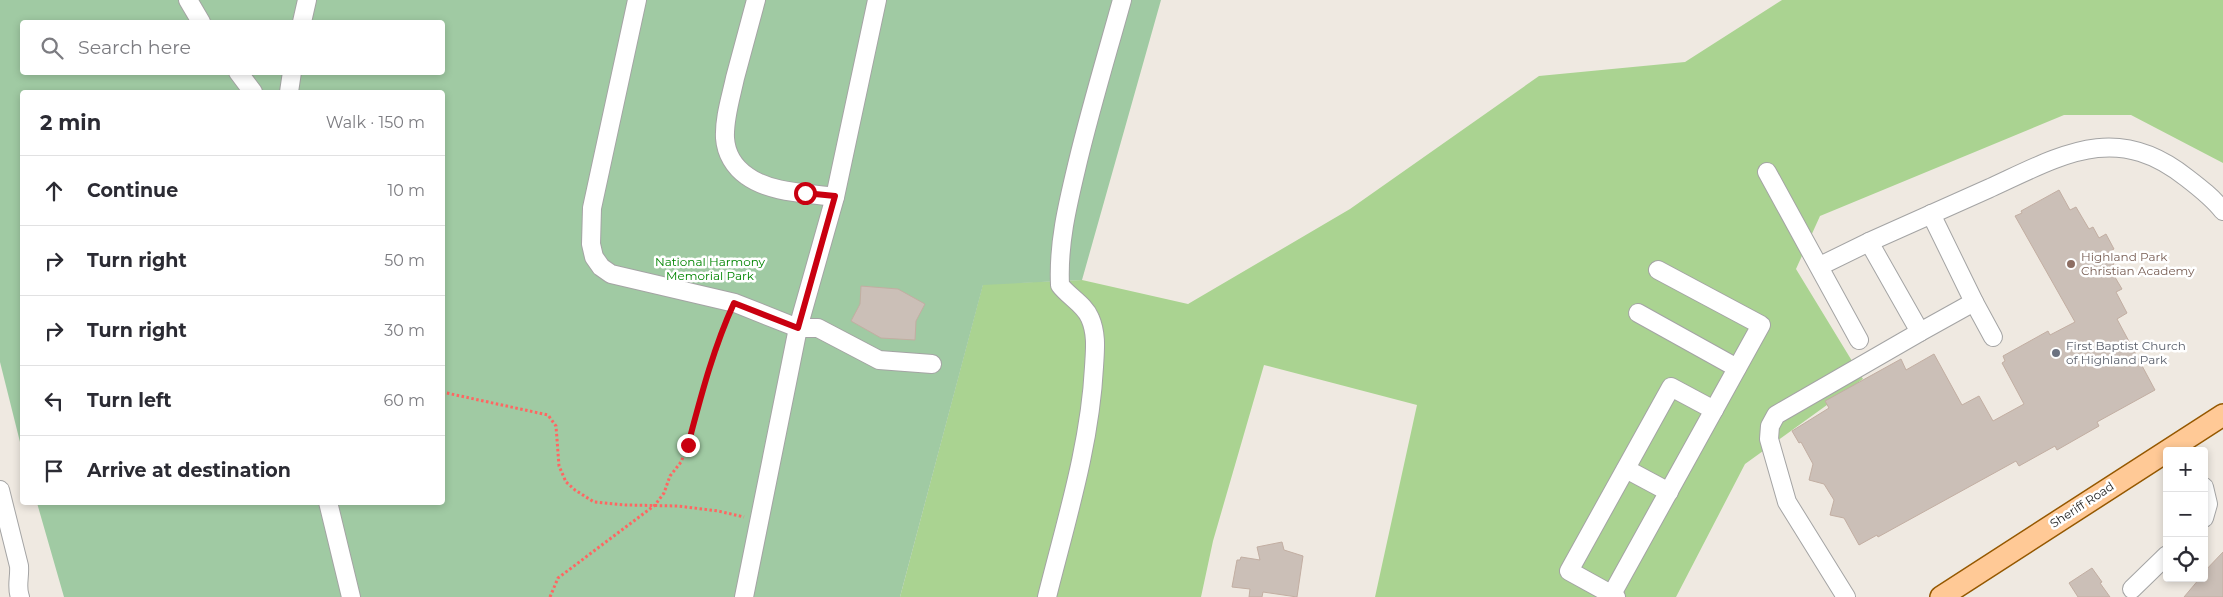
<!DOCTYPE html>
<html lang="en">
<head>
<meta charset="utf-8">
<style>
	body { margin:0; font-family:Montserrat,sans-serif; background:#f7f7f7; color:#2b2b33 }
	.controls { position:absolute; right:15px; bottom:15px; display:grid; overflow:hidden; border-radius:5px; box-shadow:0 2px 8px #0003 }
	.controls button { width:45px; height:45px; display:grid; place-items:center; padding:0; border:0; border-bottom:1px solid #e1e1e2; background:#fff; color:#2b2b33; font:25px sans-serif }
	.stop { position:absolute; width:15px; height:15px; margin:-11px; border:4px solid #c90010; border-radius:50%; background:#fff }
	.stop.end { background:#c90010; border-color:#fff; box-shadow:0 1px 5px #0008 }
	.list { margin:0; padding:0; list-style:none }
	h2 { display:flex; justify-content:space-between; align-items:center; height:65px; margin:0; padding:0 20px; font-size:21px }
	h2 small { font-size:16px; font-weight:400; color:#7c7c81 }
	.list li { display:grid; grid-template-columns:32px 1fr auto; gap:15px; align-items:center; box-sizing:border-box; height:70px; padding:0 20px; border-top:1px solid #e1e1e2 }
	.list b { display:block; font-size:19px; white-space:nowrap }
	.list em { font-size:16px; font-style:normal; color:#7c7c81 }
	.icon { flex:none; width:28px; height:28px; fill:none; stroke:currentColor; stroke-width:2; stroke-linecap:round; stroke-linejoin:round }
	.map { position:relative; flex:none; width:2223px; height:597px; overflow:hidden }
	.search { position:absolute; background:#fff; box-shadow:0 2px 8px #0003; left:20px; top:20px; width:425px; height:55px; display:flex; align-items:center; gap:12px; box-sizing:border-box; padding:0 18px; border-radius:5px; color:#7c7c81; font-size:19px }
	.panel { position:absolute; background:#fff; box-shadow:0 2px 8px #0003; left:20px; top:90px; width:425px; height:415px; border-radius:5px }
	.map>svg:first-child { display:block }
</style>
</head>
<body>
<div class="map">
<svg width="2223" height="597" viewBox="0 0 2223 597">
	<rect width="100%" height="100%" fill="#efe9e1"/>
	<path fill="#aad391" d="M 1782,0 L 2223,0 L 2223,163 L 2131,115 L 2064,115 L 1820,216 L 1796,269 L 1863,379 L 1745,464 L 1676,597 L 1375,597 L 1417,405 L 1264,365 L 1213,541 L 1201,597 L 900,597 L 983,284 L 1082,280 L 1188,304 L 1350,209 L 1539,76 L 1685,62 Z"/>
	<path fill="#a0caa3" fill-rule="evenodd" d="M 0,0 L 1161,0 L 1082,280 L 983,285 L 900,597 L 64,597 L 37,503 L 442,502 L 442,92 L 22,92 L 22,450 L 0,362 ZM 22,22 L 442,22 L 442,72 L 22,72 Z"/>
	<g fill="#cbbfb7" stroke="#c2aea2">
		<path d="M 2059,190 L 2070,210 L 2076,207 L 2089,229 L 2093,227 L 2099,238 L 2106,234 L 2114,249 L 2107,253 L 2114,264 L 2109,267 L 2122,289 L 2116,292 L 2127,313 L 2117,319 L 2155,390 L 2097,422 L 2099,426 L 2057,450 L 2055,446 L 2019,466 L 2016,461 L 1878,537 L 1877,535 L 1859,545 L 1844,518 L 1830,515 L 1834,500 L 1824,484 L 1809,480 L 1813,464 L 1801,442 L 1799,443 L 1792,431 L 1829,408 L 1825,401 L 1901,359 L 1906,370 L 1934,354 L 1962,405 L 1979,396 L 1993,421 L 2024,404 L 2002,363 L 2005,361 L 2003,356 L 2048,331 L 2050,335 L 2075,322 L 2015,216 L 2022,213 L 2021,211 Z"/>
		<path d="M 861,286 L 898,289 L 925,304 L 916,321 L 915,340 L 881,338 L 851,321 L 860,304 Z"/>
		<path d="M 1282,542 L 1284,550 L 1303,556 L 1297,597 L 1263,592 L 1262,597 L 1249,597 L 1250,589 L 1232,587 L 1237,560 L 1240,560 L 1241,557 L 1260,560 L 1257,547 Z"/>
		<path d="M 2223,552 L 2223,597 L 2184,597 L 2200,578 L 2204,578 L 2204,572 Z"/>
		<path d="M 2092,568 L 2102,582 L 2100,583 L 2110,597 L 2078,597 L 2069,583 Z"/>
	</g>
	<g fill="none" stroke-linecap="round" stroke-linejoin="round">
		<defs>
			<g id="minor">
				<path d="M 188,0 L 201,22"/>
				<path d="M 637,0 L 592,208 L 591,244 L 594,257 L 601,267 L 611,274 L 735,303 L 798,328 L 818,328 L 879,360 L 932,364"/>
				<path d="M 756,0 C 749,26 742,52 735,78 C 731,97 724,118 725,138 C 726,153 734,167 747,176 C 770,193 808,193 835,197"/>
				<path d="M 302,22 L 307,0"/>
				<path d="M 238,72 L 253,92"/>
				<path d="M 289,92 L 292,72"/>
				<path d="M 1767,172 L 1859,340"/>
				<path d="M 1820,266 L 1869,242"/>
				<path d="M 1974,302 L 1993,337"/>
				<path d="M 1638,313 L 1737,368"/>
				<path d="M 1920,332 L 1974,302 L 1931,214"/>
				<path d="M 1626,469 L 1669,492"/>
				<path d="M 2204,487 L 2208,504 L 2204,518"/>
				<path d="M 0,490 L 19,566 C 20,577 16,587 20,597"/>
				<path d="M 328,502 L 351,597"/>
				<path d="M 2132,589 L 2167,555"/>
				<path d="M 1612,594 L 1761,325 L 1658,270"/>
				<path d="M 744,597 L 798,328 L 835,197 L 877,0"/>
				<path d="M 1047,597 C 1066,521 1090,445 1094,367 C 1095,350 1097,334 1090,318 C 1085,305 1068,296 1060,285 C 1058,242 1068,203 1078,161 C 1091,107 1107,54 1122,0"/>
				<path d="M 1616,597 L 1569,571 L 1671,387 L 1714,410"/>
				<path d="M 1846,597 L 1787,502 L 1769,439 L 1770,426 L 1776,415 L 1920,332 L 1869,242 C 1910,224 1950,206 1990,188 C 2062,155 2116,121 2187,178 C 2200,188 2213,198 2223,211"/>
			</g>
			<path id="major" d="M 1941,597 L 2223,415"/>
		</defs>
		<use href="#minor" stroke="#a4a4a4" stroke-width="20"/>
		<use href="#major" stroke="#955800" stroke-width="24"/>
		<g stroke="#ff6662" stroke-width="3" stroke-dasharray="2.5 2.5" stroke-linecap="butt">
			<path d="M 442,392 L 548,415 L 556,426 L 559,466 L 566,482 L 575,490 L 594,502 L 626,505 L 678,506 L 718,511 L 744,517"/>
			<path d="M 550,597 L 558,578 L 655,505 L 664,493 L 670,476 L 681,462 L 688,445 L 700,398 L 728,318"/>
		</g>
		<use href="#minor" stroke="#fff" stroke-width="18"/>
		<use href="#major" stroke="#ffc996" stroke-width="21"/>
	</g>
	<g fill="none" stroke-linecap="round" stroke-linejoin="round">
		<path stroke="#c90010" stroke-width="6" d="M 688,445 C 701,396 713,349 734,303 L 798,328 L 835,196 L 805,193"/>
	</g>
	<circle fill="#8d6e63" stroke="#fff" stroke-width="2" cx="2071" cy="264" r="5"/>
	<circle fill="#6b7280" stroke="#fff" stroke-width="2" cx="2056" cy="353" r="5"/>
	<g text-anchor="middle" stroke-width="5" stroke-linejoin="round" paint-order="stroke">
		<g font-size="12" fill="#785e54" stroke="#fff" text-anchor="start">
			<text x="2081" y="261">Highland Park<tspan x="2081" dy="14">Christian Academy</tspan></text>
		</g>
		<g font-size="12" fill="#008500" stroke="#fff">
			<text x="710" y="266">National Harmony<tspan x="710" dy="14">Memorial Park</tspan></text>
		</g>
		<g font-size="12" fill="#5b616d" stroke="#fff" text-anchor="start">
			<text x="2066" y="350">First Baptist Church<tspan x="2066" dy="14">of Highland Park</tspan></text>
		</g>
		<g font-size="12" fill="#1d1d1d" stroke="#fff">
			<text transform="translate(2082 505) rotate(-33)" y="4">Sheriff Road</text>
		</g>
	</g>
</svg>
<div class="controls">
<button>+</button>
<button>−</button>
<button><svg class="icon" aria-label="locate" viewBox="0 0 24 24"><circle cx="12" cy="12" r="6"/><path d="M12 2v4M12 18v4M2 12h4M18 12h4"/></svg></button>
</div>
<div class="stop" style="left:805px;top:193px"></div>
<div class="stop end" style="left:688px;top:445px"></div>
<div class="search"><svg class="icon" aria-label="search" viewBox="0 0 24 24"><circle cx="10" cy="10" r="6"/><path d="M15 15l6 6"/></svg>Search here</div>
<section class="panel">
<h2>2 min<small>Walk · 150 m</small></h2>
<ul class="list">
<li><svg class="icon" aria-label="ahead" viewBox="0 0 24 24"><path d="M12 20V5M6 11l6-6 6 6"/></svg><div><b>Continue</b></div><em>10 m</em></li>
<li><svg class="icon" aria-label="right" viewBox="0 0 24 24"><path d="M7 20v-9h11M14 6l5 5-5 5"/></svg><div><b>Turn right</b></div><em>50 m</em></li>
<li><svg class="icon" aria-label="right" viewBox="0 0 24 24"><path d="M7 20v-9h11M14 6l5 5-5 5"/></svg><div><b>Turn right</b></div><em>30 m</em></li>
<li><svg class="icon" aria-label="left" viewBox="0 0 24 24"><path d="M17 20v-9H6M10 6l-5 5 5 5"/></svg><div><b>Turn left</b></div><em>60 m</em></li>
<li><svg class="icon" aria-label="arrive" viewBox="0 0 24 24"><path d="M6 21V4h12l-3 4 3 4H6"/></svg><div><b>Arrive at destination</b></div></li>
</ul>
</section>
</div>
</body>
</html>
